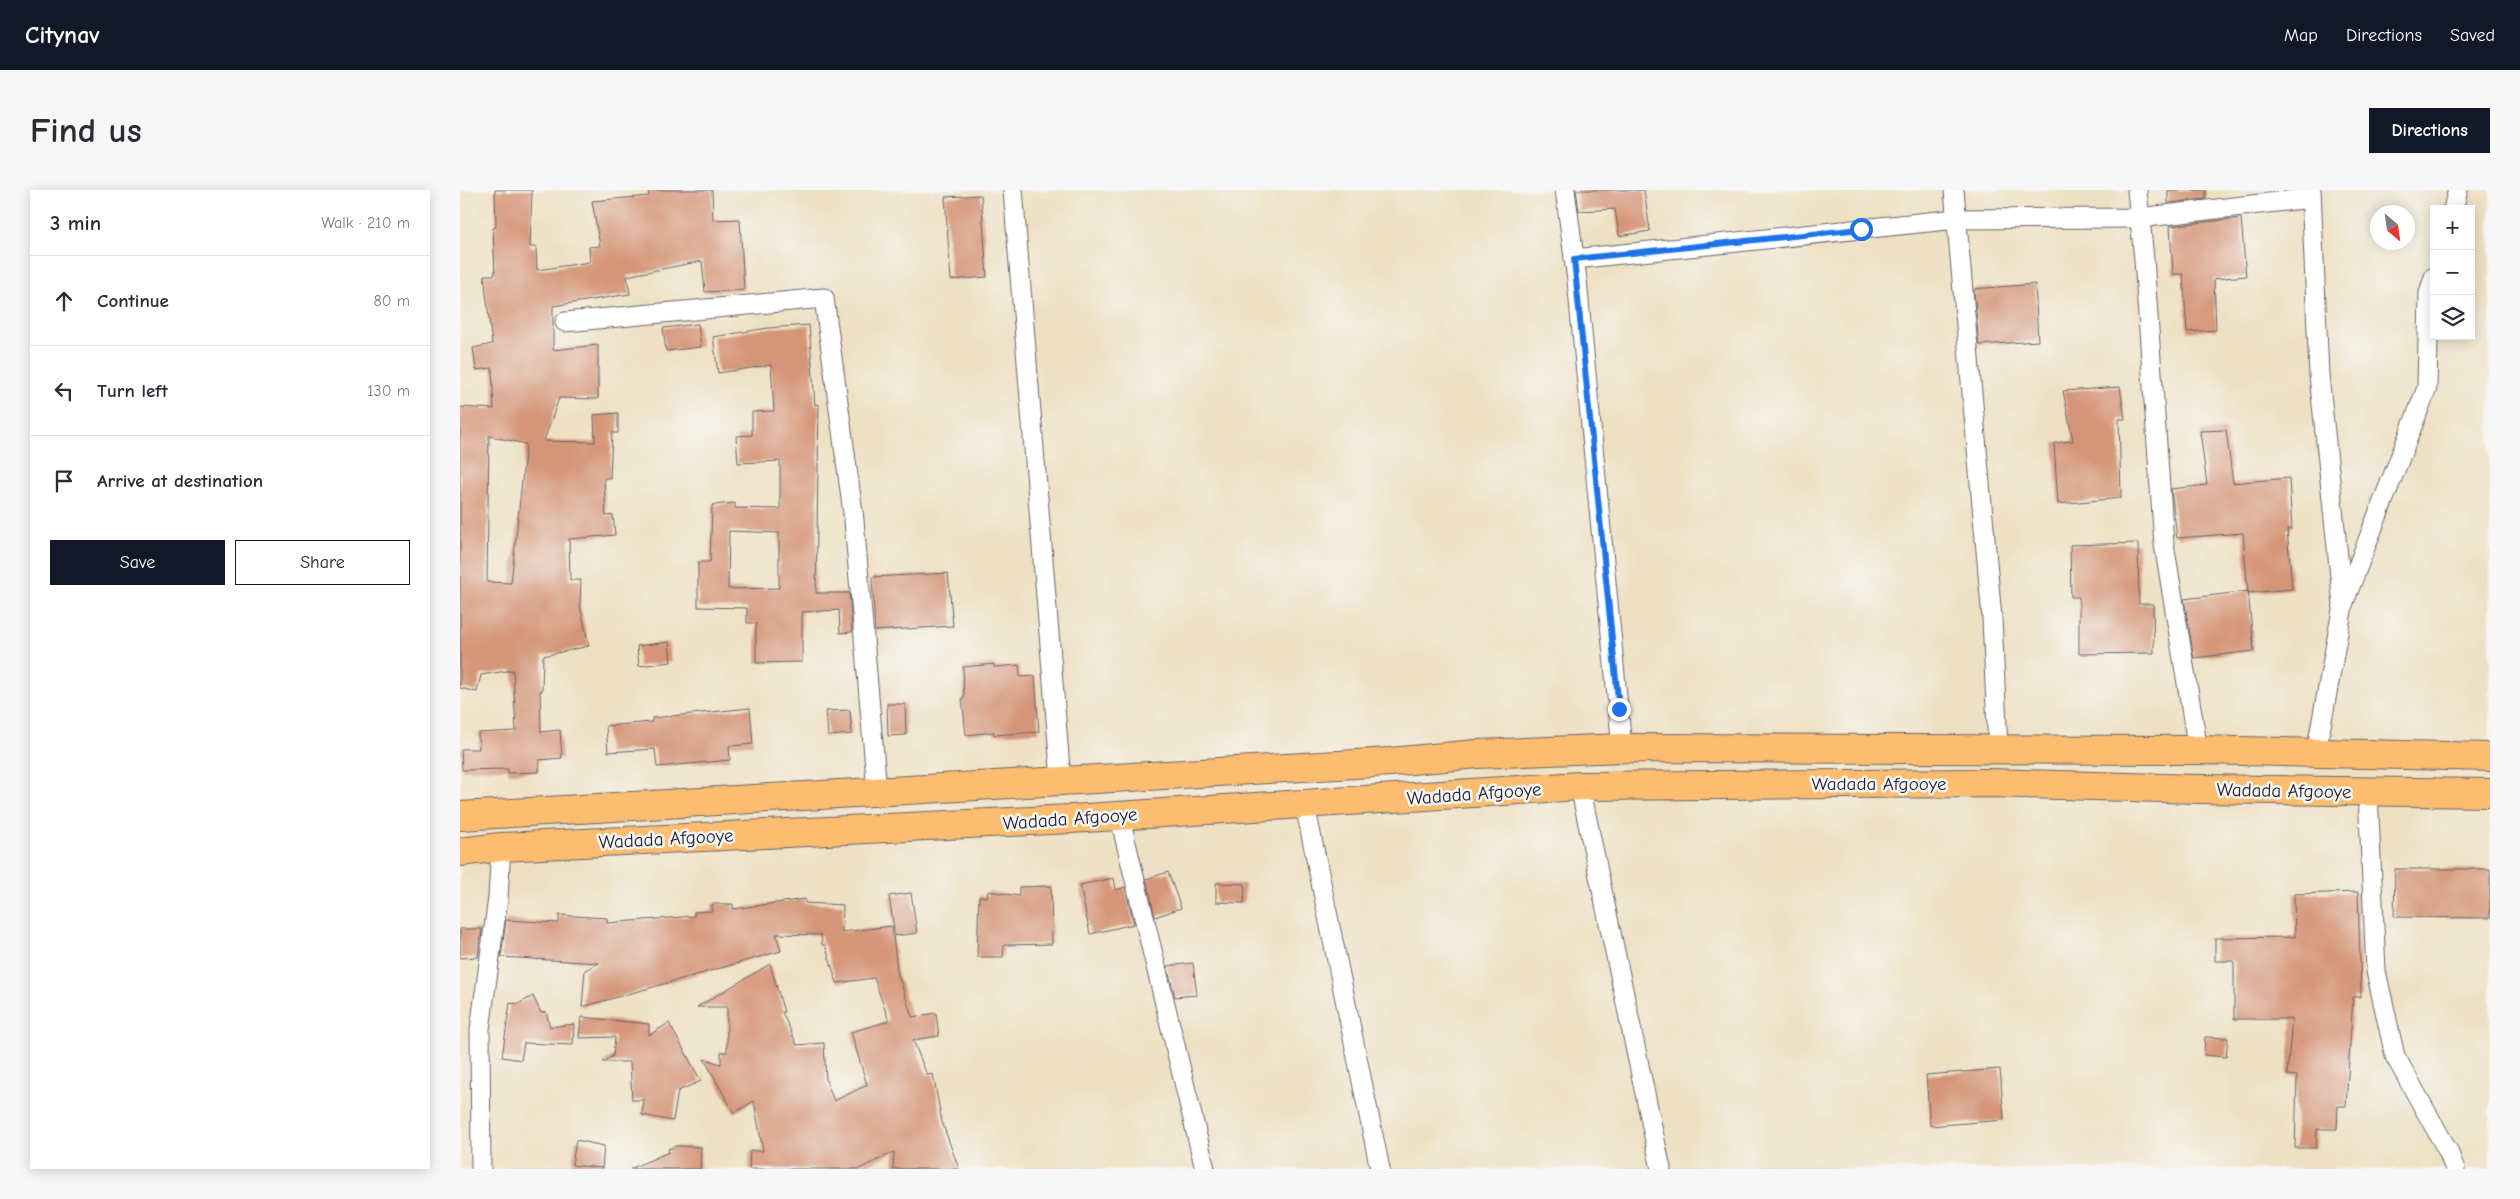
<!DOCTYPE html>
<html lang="en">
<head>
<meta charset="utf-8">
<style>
	body { margin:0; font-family:"Comic Neue",sans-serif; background:#f7f7f7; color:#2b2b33 }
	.controls { position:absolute; right:15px; top:15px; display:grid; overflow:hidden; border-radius:0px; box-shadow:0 2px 12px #0003 }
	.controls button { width:45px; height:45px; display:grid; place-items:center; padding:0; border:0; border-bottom:1px solid #e1e1e2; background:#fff; color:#2b2b33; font:25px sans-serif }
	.compass { position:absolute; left:1910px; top:15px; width:45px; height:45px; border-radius:50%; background:#fff; box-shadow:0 2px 12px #0003; rotate:151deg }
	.stop { position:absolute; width:15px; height:15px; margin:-11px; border:4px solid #1a73e8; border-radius:50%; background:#fff }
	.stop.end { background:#1a73e8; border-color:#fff; box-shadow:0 1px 5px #0008 }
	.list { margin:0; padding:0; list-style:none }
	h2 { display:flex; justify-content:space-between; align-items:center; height:65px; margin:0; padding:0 20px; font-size:21px }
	h2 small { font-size:16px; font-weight:400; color:#7c7c81 }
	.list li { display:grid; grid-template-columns:32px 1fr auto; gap:15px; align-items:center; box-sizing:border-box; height:90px; padding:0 20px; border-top:1px solid #e1e1e2 }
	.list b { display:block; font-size:19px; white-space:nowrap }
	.list em { font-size:16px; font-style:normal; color:#7c7c81 }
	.actions { display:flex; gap:10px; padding:15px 20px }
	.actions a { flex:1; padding:11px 0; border:1px solid #111827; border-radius:0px; text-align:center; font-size:18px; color:#111827 }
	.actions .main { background:#111827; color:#fff }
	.icon { flex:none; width:28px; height:28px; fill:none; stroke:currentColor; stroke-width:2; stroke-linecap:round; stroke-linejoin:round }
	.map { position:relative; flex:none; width:2030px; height:979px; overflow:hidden; border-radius:0px }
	header { display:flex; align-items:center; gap:30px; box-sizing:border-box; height:70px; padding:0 25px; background:#111827; color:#fff }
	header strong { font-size:24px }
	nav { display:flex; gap:28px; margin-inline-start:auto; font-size:18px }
	.intro { display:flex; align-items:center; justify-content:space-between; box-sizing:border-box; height:120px; padding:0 30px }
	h1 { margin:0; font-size:35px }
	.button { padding:12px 22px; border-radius:0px; background:#111827; color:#fff; font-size:18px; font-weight:700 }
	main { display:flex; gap:30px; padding:0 30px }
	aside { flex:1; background:#fff; border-radius:0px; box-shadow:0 2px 12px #0003 }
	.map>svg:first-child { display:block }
</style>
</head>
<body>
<header>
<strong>Citynav</strong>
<nav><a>Map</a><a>Directions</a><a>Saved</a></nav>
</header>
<div class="intro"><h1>Find us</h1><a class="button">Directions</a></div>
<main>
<aside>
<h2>3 min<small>Walk · 210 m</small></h2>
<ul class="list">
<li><svg class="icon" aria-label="ahead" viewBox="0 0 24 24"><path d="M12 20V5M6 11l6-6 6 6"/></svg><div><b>Continue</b></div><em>80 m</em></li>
<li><svg class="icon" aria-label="left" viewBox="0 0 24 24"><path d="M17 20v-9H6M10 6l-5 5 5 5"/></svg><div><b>Turn left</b></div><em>130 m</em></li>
<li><svg class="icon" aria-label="arrive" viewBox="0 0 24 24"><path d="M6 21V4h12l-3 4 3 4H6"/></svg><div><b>Arrive at destination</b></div></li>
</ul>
<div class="actions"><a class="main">Save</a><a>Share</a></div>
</aside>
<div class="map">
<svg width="2030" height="979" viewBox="0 0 2030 979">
	<rect width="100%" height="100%" fill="#f6f6f2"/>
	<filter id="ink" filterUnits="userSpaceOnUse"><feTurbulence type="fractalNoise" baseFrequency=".02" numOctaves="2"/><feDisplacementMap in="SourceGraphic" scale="10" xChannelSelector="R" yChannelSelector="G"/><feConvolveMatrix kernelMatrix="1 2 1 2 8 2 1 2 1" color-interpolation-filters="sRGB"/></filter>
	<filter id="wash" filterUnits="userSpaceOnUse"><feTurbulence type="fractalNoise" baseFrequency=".0096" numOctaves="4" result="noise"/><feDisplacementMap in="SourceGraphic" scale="20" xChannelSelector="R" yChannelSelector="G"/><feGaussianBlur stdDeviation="1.12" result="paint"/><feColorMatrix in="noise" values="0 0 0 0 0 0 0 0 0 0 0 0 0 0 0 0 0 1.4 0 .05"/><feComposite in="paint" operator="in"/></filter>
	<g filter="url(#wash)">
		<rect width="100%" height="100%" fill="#eee0c2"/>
		<g id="blocks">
			<g fill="#d59578" fill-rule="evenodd">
				<path d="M 35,0 L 72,0 L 70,57 L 76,57 L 77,80 L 130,72 L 129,57 L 140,56 L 132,11 L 189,6 L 188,0 L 252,0 L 253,30 L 280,29 L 284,100 L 245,102 L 242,71 L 167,86 L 170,104 L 93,116 L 93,160 L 138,155 L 138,209 L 99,208 L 84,251 L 135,252 L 134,225 L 158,223 L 158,243 L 152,243 L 150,288 L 144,288 L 146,326 L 153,325 L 155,345 L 109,349 L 110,390 L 121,390 L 120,415 L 129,456 L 83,466 L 82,501 L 80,501 L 81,542 L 100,540 L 102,568 L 79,570 L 79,582 L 48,583 L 48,579 L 2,580 L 1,559 L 19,559 L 18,543 L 56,541 L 53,480 L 21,485 L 17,502 L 0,498 L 0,217 L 34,219 L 32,178 L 16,180 L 13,158 L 32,154 L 24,85 L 35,85 L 33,38 L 36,37 ZM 29,246 L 66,254 L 51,393 L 27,392 Z"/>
				<path d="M 1116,0 L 1184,0 L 1190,41 L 1159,46 L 1155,19 L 1119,21 Z"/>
				<path d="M 1708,0 L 1746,0 L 1746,9 L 1708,13 Z"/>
				<path d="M 521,5 L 527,87 L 491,90 L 485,7 Z"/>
				<path d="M 1781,28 L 1786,86 L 1754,89 L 1756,140 L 1727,142 L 1723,84 L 1713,84 L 1710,36 Z"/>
				<path d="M 1575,94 L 1578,151 L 1519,155 L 1514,99 Z"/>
				<path d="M 238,134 L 241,157 L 206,161 L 203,138 Z"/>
				<path d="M 349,135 L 355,215 L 359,214 L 356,403 L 389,403 L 392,442 L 380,443 L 379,420 L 342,422 L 342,472 L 296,473 L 296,433 L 287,433 L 287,418 L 238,417 L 238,372 L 250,372 L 252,315 L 275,313 L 275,318 L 320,319 L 320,271 L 278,273 L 276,246 L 292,245 L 292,222 L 314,221 L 311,175 L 258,183 L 253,147 L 308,138 ZM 269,341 L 319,343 L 319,398 L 268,399 Z"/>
				<path d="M 1660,197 L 1665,229 L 1659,229 L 1661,308 L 1598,314 L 1594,253 L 1613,251 L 1603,201 Z"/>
				<path d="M 1766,240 L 1773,293 L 1829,288 L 1832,339 L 1827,339 L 1832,399 L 1788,403 L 1783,343 L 1717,348 L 1711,299 L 1747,295 L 1740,241 Z"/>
				<path d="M 1678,353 L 1679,414 L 1693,414 L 1694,463 L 1619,464 L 1619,407 L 1611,407 L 1610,355 Z"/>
				<path d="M 488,383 L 493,436 L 415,441 L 412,387 Z"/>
				<path d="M 1788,401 L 1794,461 L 1734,468 L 1724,409 Z"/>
				<path d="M 209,452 L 211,472 L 179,476 L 177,456 Z"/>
				<path d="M 534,474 L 534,477 L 559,475 L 560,487 L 575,486 L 579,542 L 534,545 L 534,542 L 506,545 L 502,508 L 504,508 L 503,477 Z"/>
				<path d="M 427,514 L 445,514 L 446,545 L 428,546 Z"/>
				<path d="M 290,518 L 293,554 L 269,556 L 270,570 L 197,577 L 195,559 L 148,562 L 146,536 L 192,532 L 192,528 Z"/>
				<path d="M 390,520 L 392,544 L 368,546 L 366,521 Z"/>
				<path d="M 1935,679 L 2030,679 L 2030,728 L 1934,727 Z"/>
				<path d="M 708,682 L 721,718 L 695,727 L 686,689 Z"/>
				<path d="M 654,688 L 656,700 L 665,697 L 674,734 L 630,744 L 620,695 Z"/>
				<path d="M 756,693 L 785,694 L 784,713 L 756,712 Z"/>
				<path d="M 591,696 L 592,754 L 544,755 L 543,767 L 517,767 L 519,706 L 527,707 L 528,701 L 559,706 L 559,697 Z"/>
				<path d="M 1898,702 L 1901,807 L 1893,807 L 1886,916 L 1878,916 L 1877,939 L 1857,939 L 1856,958 L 1835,958 L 1837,886 L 1827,885 L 1832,829 L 1774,829 L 1774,771 L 1755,771 L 1755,748 L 1835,747 L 1834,704 Z"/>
				<path d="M 451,703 L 457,743 L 435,746 L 429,706 Z"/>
				<path d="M 345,709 L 345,713 L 383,715 L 382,742 L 432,736 L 437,781 L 452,827 L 476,823 L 479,846 L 453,850 L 467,885 L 473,884 L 482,932 L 499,979 L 433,979 L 434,962 L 399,979 L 289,979 L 290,961 L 303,961 L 294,911 L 274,923 L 244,869 L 261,874 L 261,862 L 267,862 L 267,817 L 237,817 L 310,774 L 324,822 L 322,822 L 337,855 L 364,853 L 366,890 L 374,911 L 407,895 L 391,842 L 429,831 L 414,788 L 377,793 L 365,755 L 362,755 L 361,745 L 316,744 L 321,761 L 122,817 L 125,780 L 139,773 L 41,767 L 46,730 L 99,733 L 99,725 L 147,728 L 147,733 L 234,726 L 234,722 L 252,721 L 252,714 L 273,714 L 273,719 Z"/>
				<path d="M 0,739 L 22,739 L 18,767 L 0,768 Z"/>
				<path d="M 733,773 L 737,805 L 715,807 L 707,776 Z"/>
				<path d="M 73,806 L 81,823 L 86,822 L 90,837 L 114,834 L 113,855 L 64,853 L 61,870 L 42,867 L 50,813 L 58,814 Z"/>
				<path d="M 121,827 L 189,834 L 189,845 L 209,833 L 241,891 L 218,901 L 213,931 L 182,925 L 184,910 L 172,910 L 170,872 L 143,872 L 153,866 L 155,847 L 119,848 Z"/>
				<path d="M 1745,847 L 1768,848 L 1766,867 L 1744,865 Z"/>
				<path d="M 1540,879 L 1544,930 L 1470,936 L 1466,885 Z"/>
				<path d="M 116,950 L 144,956 L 142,978 L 112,975 Z"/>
				<path d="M 217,956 L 241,957 L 240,979 L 170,979 L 209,962 L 208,959 Z"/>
			</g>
		</g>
	</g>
	<g filter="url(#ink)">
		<use href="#blocks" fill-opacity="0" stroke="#69646a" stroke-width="1"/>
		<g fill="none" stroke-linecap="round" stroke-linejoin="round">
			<defs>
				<g id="minor">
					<path d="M 553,0 L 601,591"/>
					<path d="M 1105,0 L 1117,90 L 1162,558"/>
					<path d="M 1494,0 L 1532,428 L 1538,560"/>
					<path d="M 1677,0 L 1684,69 L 1704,354 L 1738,560"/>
					<path d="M 1851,0 L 1859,185 L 1883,415 L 1856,563"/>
					<path d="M 1993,19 L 1998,0"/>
					<path d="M 1114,69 L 1497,29 L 1679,28 L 1851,8"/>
					<path d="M 105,132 L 364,108 L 394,330 L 417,601"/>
					<path d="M 1884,412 L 1967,198 L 1969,103 L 1974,87"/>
					<path d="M 1120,596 L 1201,979"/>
					<path d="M 1908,602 L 1916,781 L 1935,866 L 1988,961 L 1995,979"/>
					<path d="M 845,615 L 920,979"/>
					<path d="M 659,624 L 745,979"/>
					<path d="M 21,979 L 20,839 L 38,708 L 41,657"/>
				</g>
				<g id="trunk">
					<path d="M 0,626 L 930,572 L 1017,564 L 1162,558 L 1738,560 L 2030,567"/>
					<path d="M 0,662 L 41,657 L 611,629 L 1120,596 L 1530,593 L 1737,599 L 2030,603"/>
				</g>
			</defs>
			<use href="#minor" stroke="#69646a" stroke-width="21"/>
			<use href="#trunk" stroke="#69646a" stroke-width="30"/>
			<use href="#minor" stroke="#fff" stroke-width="19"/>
			<use href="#trunk" stroke="#fcbd6f" stroke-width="28"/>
		</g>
	</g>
	<g fill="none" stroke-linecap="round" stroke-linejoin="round" filter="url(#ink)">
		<path stroke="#1a73e8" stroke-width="6" d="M 1159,519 L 1114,69 L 1401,39"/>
	</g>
	<g text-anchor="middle" stroke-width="5" stroke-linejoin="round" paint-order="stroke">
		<g font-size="19" fill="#22223b" stroke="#f6f6f2">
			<text x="1419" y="600">Wadada Afgooye</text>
			<text transform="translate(1824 600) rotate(1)" y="7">Wadada Afgooye</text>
			<text transform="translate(1014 603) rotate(-4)" y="7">Wadada Afgooye</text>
			<text transform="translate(610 628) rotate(-4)" y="7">Wadada Afgooye</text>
			<text transform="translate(206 648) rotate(-3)" y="7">Wadada Afgooye</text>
		</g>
	</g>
</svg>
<div class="controls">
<button>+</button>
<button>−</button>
<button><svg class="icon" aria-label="layers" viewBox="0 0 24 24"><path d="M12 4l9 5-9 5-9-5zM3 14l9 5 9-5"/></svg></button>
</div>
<svg class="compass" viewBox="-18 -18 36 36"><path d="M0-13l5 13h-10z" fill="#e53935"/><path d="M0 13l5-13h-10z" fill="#7c7c81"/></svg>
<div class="stop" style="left:1401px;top:39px"></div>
<div class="stop end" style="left:1159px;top:519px"></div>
</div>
</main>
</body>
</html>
